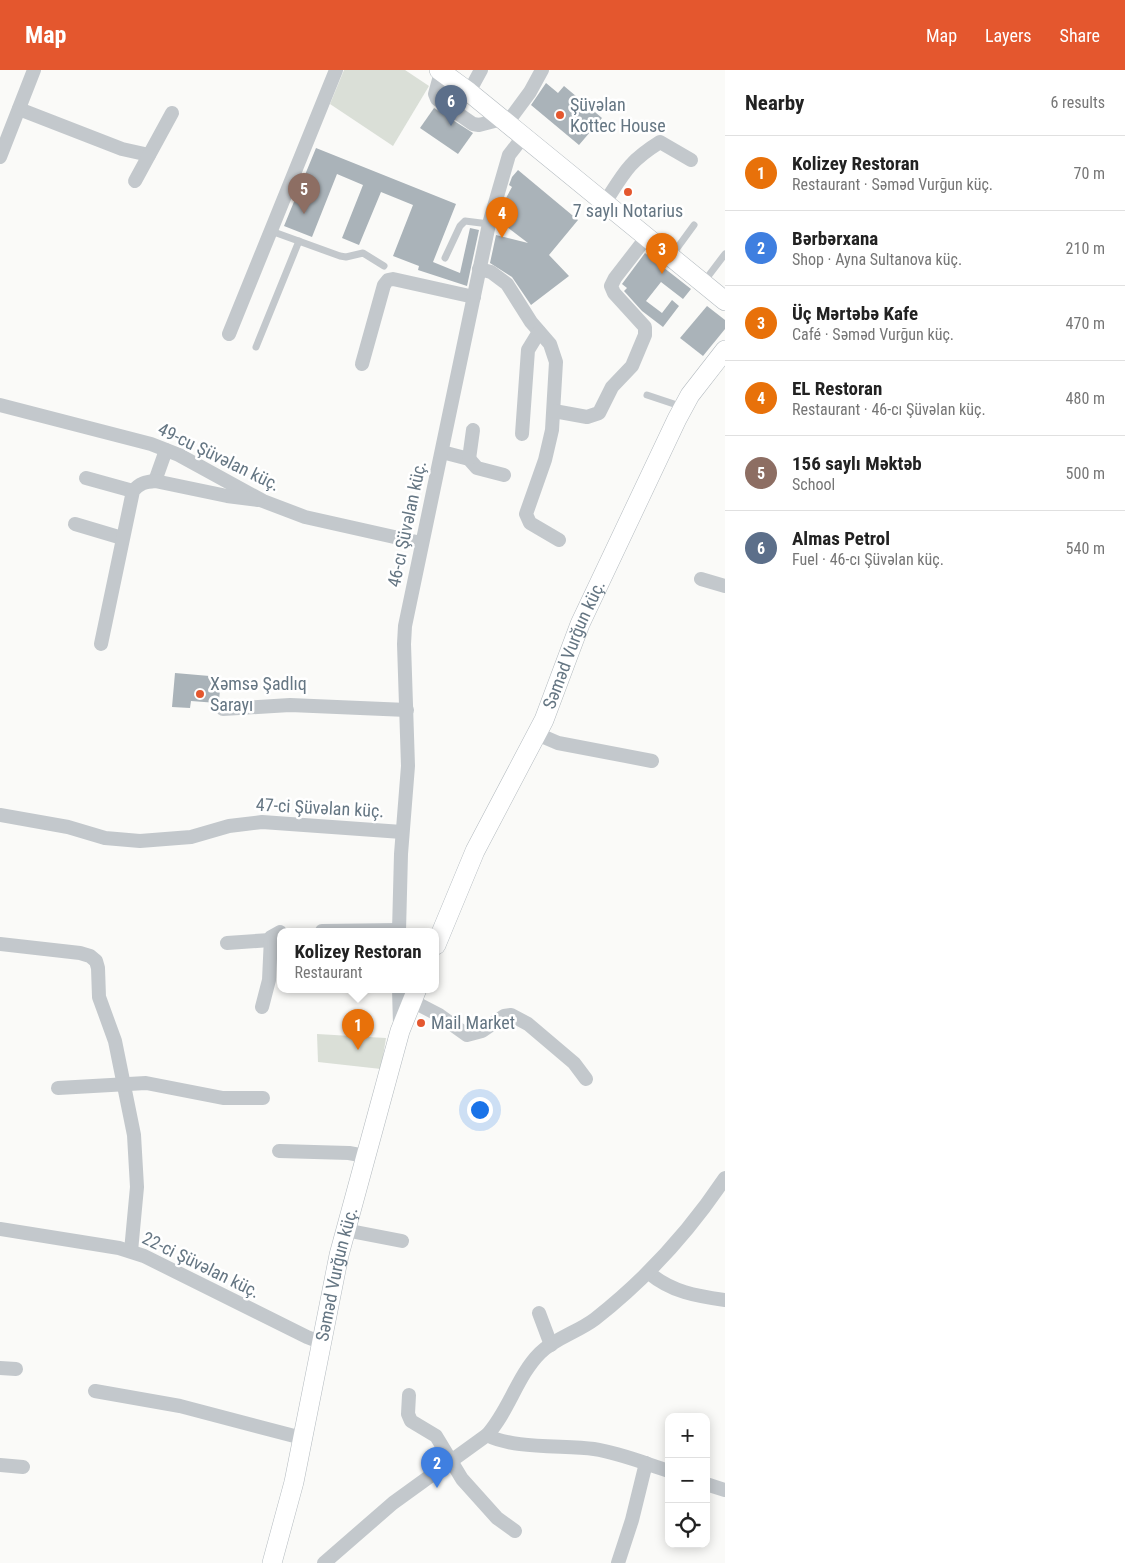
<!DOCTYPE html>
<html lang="en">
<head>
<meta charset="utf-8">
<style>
	body { margin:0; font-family:"Roboto Condensed",sans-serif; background:#f6f6f6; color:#222 }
	.controls { position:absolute; right:15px; bottom:15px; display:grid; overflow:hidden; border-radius:10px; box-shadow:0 2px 12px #0003 }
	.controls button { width:45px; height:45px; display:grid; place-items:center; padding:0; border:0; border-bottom:1px solid #e0e0e0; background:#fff; color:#222; font:25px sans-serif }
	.you { position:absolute; left:479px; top:1039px; width:18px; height:18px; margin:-12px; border:4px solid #fff; border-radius:50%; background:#1a73e8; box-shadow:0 0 0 8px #1a73e833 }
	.badge { display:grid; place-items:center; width:32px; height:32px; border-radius:50%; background:#e4572e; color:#fff; font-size:16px; font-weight:700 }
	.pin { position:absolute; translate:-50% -41px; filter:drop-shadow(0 1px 2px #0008) }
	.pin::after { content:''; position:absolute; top:26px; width:18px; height:15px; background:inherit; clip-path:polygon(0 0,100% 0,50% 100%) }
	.popup { position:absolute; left:277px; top:858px; width:162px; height:65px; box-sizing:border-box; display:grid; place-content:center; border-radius:10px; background:#fff; filter:drop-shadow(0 1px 4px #0005); font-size:16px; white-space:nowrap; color:#767676 }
	.popup b { font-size:19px; color:#222 }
	.popup::after { content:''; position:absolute; left:50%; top:100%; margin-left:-10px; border:10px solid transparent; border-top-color:#fff }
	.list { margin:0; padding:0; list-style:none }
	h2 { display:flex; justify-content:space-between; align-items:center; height:65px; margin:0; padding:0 20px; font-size:21px }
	h2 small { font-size:16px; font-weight:400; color:#767676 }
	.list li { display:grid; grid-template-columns:32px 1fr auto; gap:15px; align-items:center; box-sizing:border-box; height:75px; padding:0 20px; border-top:1px solid #e0e0e0 }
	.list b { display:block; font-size:19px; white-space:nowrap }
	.list p { margin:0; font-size:16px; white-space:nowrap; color:#767676 }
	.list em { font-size:16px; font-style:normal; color:#767676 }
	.icon { flex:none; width:28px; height:28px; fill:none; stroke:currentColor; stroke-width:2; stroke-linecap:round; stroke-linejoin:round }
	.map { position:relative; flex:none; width:725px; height:1493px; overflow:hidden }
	header { display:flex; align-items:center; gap:30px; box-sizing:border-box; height:70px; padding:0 25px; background:#e4572e; color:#fff }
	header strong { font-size:24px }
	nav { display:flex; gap:28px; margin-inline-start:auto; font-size:18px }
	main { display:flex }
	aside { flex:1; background:#fff }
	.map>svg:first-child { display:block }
</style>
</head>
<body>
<header>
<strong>Map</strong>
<nav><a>Map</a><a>Layers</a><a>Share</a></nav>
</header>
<main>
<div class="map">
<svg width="725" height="1493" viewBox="0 0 725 1493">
	<rect width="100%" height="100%" fill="#fafaf8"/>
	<g fill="#dadfd7">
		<path d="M 344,0 L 405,0 L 429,16 L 393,76 L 330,34 Z"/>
		<path d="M 317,964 L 386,968 L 381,999 L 318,992 Z"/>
	</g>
	<g fill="#aab3b9">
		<path d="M 546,13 L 558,23 L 564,16 L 602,48 L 579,75 L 531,35 Z"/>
		<path d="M 434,38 L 473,63 L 458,84 L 420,58 Z"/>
		<path d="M 316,78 L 456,134 L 433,192 L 460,203 L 470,158 L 479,160 L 467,216 L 418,200 L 419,196 L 393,186 L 413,135 L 381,122 L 359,175 L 342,168 L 363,115 L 337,104 L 312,167 L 284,156 Z"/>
		<path d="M 518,100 L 578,150 L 549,185 L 569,206 L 531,235 L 512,207 L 490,193 L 496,165 L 528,173 L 499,151 L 503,138 L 509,131 L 506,128 L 512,117 L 509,115 L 512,107 Z"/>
		<path d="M 645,183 L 691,219 L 683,229 L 661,212 L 646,231 L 662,243 L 672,230 L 679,236 L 663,257 L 642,241 L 624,221 L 627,218 L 622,214 Z"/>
		<path d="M 707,236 L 725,250 L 725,259 L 703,286 L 680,268 Z"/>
		<path d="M 175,603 L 221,607 L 219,631 L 217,633 L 191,631 L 190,638 L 172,637 Z"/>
	</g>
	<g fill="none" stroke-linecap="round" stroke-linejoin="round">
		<defs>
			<g id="secondary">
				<path d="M 439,0 L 469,22 L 725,231"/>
				<path id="s1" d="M 436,875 L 475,781 L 544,650 L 580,554 L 677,349 L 690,325 L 725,280"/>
				<path id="s2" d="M 272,1493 L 294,1412 L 339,1185 L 400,961 L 417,919"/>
			</g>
		</defs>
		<use href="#secondary" stroke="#b3babf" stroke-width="20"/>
		<g stroke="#c3c8cc" stroke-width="7">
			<path d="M 271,161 L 340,186 L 346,187 L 363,183 L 384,196"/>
			<path d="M 672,185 L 694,155"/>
			<path d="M 445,188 L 460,156 L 465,151 L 489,154"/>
			<path d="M 703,213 L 725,184"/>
			<path d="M 256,277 L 299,171"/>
			<path d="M 647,325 L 683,337"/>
		</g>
		<g stroke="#c3c8cc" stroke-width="14">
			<path d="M 441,2 L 435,24 L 437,29 L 473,54 L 479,55 L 502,49"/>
			<path d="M 469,22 L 481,0"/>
			<path d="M 19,39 L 122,79 L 149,85"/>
			<path d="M 507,53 L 530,22 L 542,0"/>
			<path d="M 0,87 L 34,0"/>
			<path d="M 135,111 L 172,43"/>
			<path d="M 604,134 C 624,103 628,92 660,72 L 691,90"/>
			<path d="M 479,199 L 491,202 L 507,214 L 531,252 L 550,274 L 556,292 L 552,360 L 545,390 L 526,444 L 530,453 L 559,470"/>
			<path d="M 229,264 L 336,0"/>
			<path d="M 362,294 L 384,215 L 388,210 L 393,209 L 474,227"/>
			<path d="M 0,335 L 151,374 L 179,385 L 263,431 L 305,447 L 421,473"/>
			<path d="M 554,341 L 587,347 L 599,343 L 612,317 L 632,296 L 645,265 L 645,257 L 614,223 L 611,216 L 615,208 L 646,168"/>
			<path d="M 522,364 L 528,280 L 539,262"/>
			<path d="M 442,382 L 469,389 L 477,398 L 504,405"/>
			<path d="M 469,389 L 473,360"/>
			<path d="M 86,408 L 133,421"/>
			<path d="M 155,411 L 166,380"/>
			<path d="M 75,454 L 122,468"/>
			<path d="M 701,509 L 725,516"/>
			<path d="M 101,574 L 133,421 C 140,413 145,412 155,411 L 227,426 L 258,430"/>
			<path d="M 223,639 L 290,635 L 407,640"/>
			<path d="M 537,664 L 558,673 L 652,691"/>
			<path d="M 0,745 L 68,757 L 105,768 L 140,771 L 191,767 L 229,756 L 262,752 L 402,762"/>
			<path d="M 322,861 L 399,860"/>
			<path d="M 399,861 L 401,784 L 408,696 L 404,574 L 405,556 L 489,154 L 509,85 L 523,67"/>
			<path d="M 227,873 L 270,870"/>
			<path d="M 0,874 L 80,883 L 90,886 L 96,891 L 98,898 L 99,927 L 115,971 L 134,1065 L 137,1117 L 131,1181"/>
			<path d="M 399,919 L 400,955"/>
			<path d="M 412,931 L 439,945 L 467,965 L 482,961 L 504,946 L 511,945 L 528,954 L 574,993 L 586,1009"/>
			<path d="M 262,937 L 269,910 L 271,867 L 280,862"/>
			<path d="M 58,1018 L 146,1013 L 223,1028 L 263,1028"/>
			<path d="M 279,1081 L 349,1083 L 365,1086"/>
			<path d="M 0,1159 L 119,1178 L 144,1186 L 307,1267 L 320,1272"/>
			<path d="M 345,1160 L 402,1171"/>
			<path d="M 649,1203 C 672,1222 696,1226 725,1230"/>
			<path d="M 539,1243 L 551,1275"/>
			<path d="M 0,1298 L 16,1299"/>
			<path d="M 95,1321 L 180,1336 L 302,1368"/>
			<path d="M 409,1325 L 408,1344 L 411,1351 L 436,1366 L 462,1409 L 497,1448 L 515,1461"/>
			<path d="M 487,1365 C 512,1379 564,1375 594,1379 C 620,1383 644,1393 669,1401"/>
			<path d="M 0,1395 L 23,1397"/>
			<path d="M 706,1414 L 725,1420"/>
			<path d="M 324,1493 L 393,1433 L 487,1365 C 509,1341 517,1306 540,1283 C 555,1268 578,1262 595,1249 C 646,1209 689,1162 725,1108"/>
			<path d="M 618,1493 L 632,1450 L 646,1393"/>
		</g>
		<use href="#secondary" stroke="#fff" stroke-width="19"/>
	</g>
	<g fill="#e4572e" stroke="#fff" stroke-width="2">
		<circle cx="560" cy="45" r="5"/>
		<circle cx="628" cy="122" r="5"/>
		<circle cx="200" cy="624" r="5"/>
		<circle cx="421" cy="953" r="5"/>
	</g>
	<g text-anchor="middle" stroke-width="5" stroke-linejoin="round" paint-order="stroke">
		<g font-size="18" fill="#657683" stroke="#fff" text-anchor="start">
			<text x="570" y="41">Şüvəlan<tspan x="570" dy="21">Kottec House</tspan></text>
			<text x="628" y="147" text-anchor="middle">7 saylı Notarius</text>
			<text x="210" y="620">Xəmsə Şadlıq<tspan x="210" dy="21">Sarayı</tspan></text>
			<text x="431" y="959">Mail Market</text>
		</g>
		<g font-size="18" fill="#657683" stroke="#fff">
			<text transform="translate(219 387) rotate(26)" y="6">49-cu Şüvəlan küç.</text>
			<text transform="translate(407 454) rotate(-78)" y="6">46-cı Şüvəlan küç.</text>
			<text dy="6" stroke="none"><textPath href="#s1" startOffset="331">Səməd Vurğun küç.</textPath></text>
			<text transform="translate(320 738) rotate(3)" y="6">47-ci Şüvəlan küç.</text>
			<text transform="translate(201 1195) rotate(26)" y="6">22-ci Şüvəlan küç.</text>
			<text dy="6" stroke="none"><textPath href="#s2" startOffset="296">Səməd Vurğun küç.</textPath></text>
		</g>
	</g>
</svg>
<div class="controls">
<button>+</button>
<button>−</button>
<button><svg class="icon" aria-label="locate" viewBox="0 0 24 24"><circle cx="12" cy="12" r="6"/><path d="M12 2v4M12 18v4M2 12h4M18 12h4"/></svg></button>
</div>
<div class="you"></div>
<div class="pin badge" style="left:358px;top:980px;background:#e8710a">1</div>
<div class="popup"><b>Kolizey Restoran</b>Restaurant</div>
<div class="pin badge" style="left:437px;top:1418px;background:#3f7fe0">2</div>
<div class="pin badge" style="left:662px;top:204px;background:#e8710a">3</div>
<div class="pin badge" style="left:502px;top:168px;background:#e8710a">4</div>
<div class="pin badge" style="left:304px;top:144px;background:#8d6e63">5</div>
<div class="pin badge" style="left:451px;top:56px;background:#5c6f8a">6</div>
</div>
<aside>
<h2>Nearby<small>6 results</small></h2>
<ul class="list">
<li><span class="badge" style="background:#e8710a">1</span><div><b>Kolizey Restoran</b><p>Restaurant · Səməd Vurğun küç.</p></div><em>70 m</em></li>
<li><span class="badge" style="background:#3f7fe0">2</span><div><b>Bərbərxana</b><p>Shop · Ayna Sultanova küç.</p></div><em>210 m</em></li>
<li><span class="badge" style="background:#e8710a">3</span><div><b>Üç Mərtəbə Kafe</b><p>Café · Səməd Vurğun küç.</p></div><em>470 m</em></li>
<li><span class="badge" style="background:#e8710a">4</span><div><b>EL Restoran</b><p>Restaurant · 46-cı Şüvəlan küç.</p></div><em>480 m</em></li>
<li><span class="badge" style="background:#8d6e63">5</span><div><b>156 saylı Məktəb</b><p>School</p></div><em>500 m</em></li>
<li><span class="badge" style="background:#5c6f8a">6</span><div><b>Almas Petrol</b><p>Fuel · 46-cı Şüvəlan küç.</p></div><em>540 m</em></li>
</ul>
</aside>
</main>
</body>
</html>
